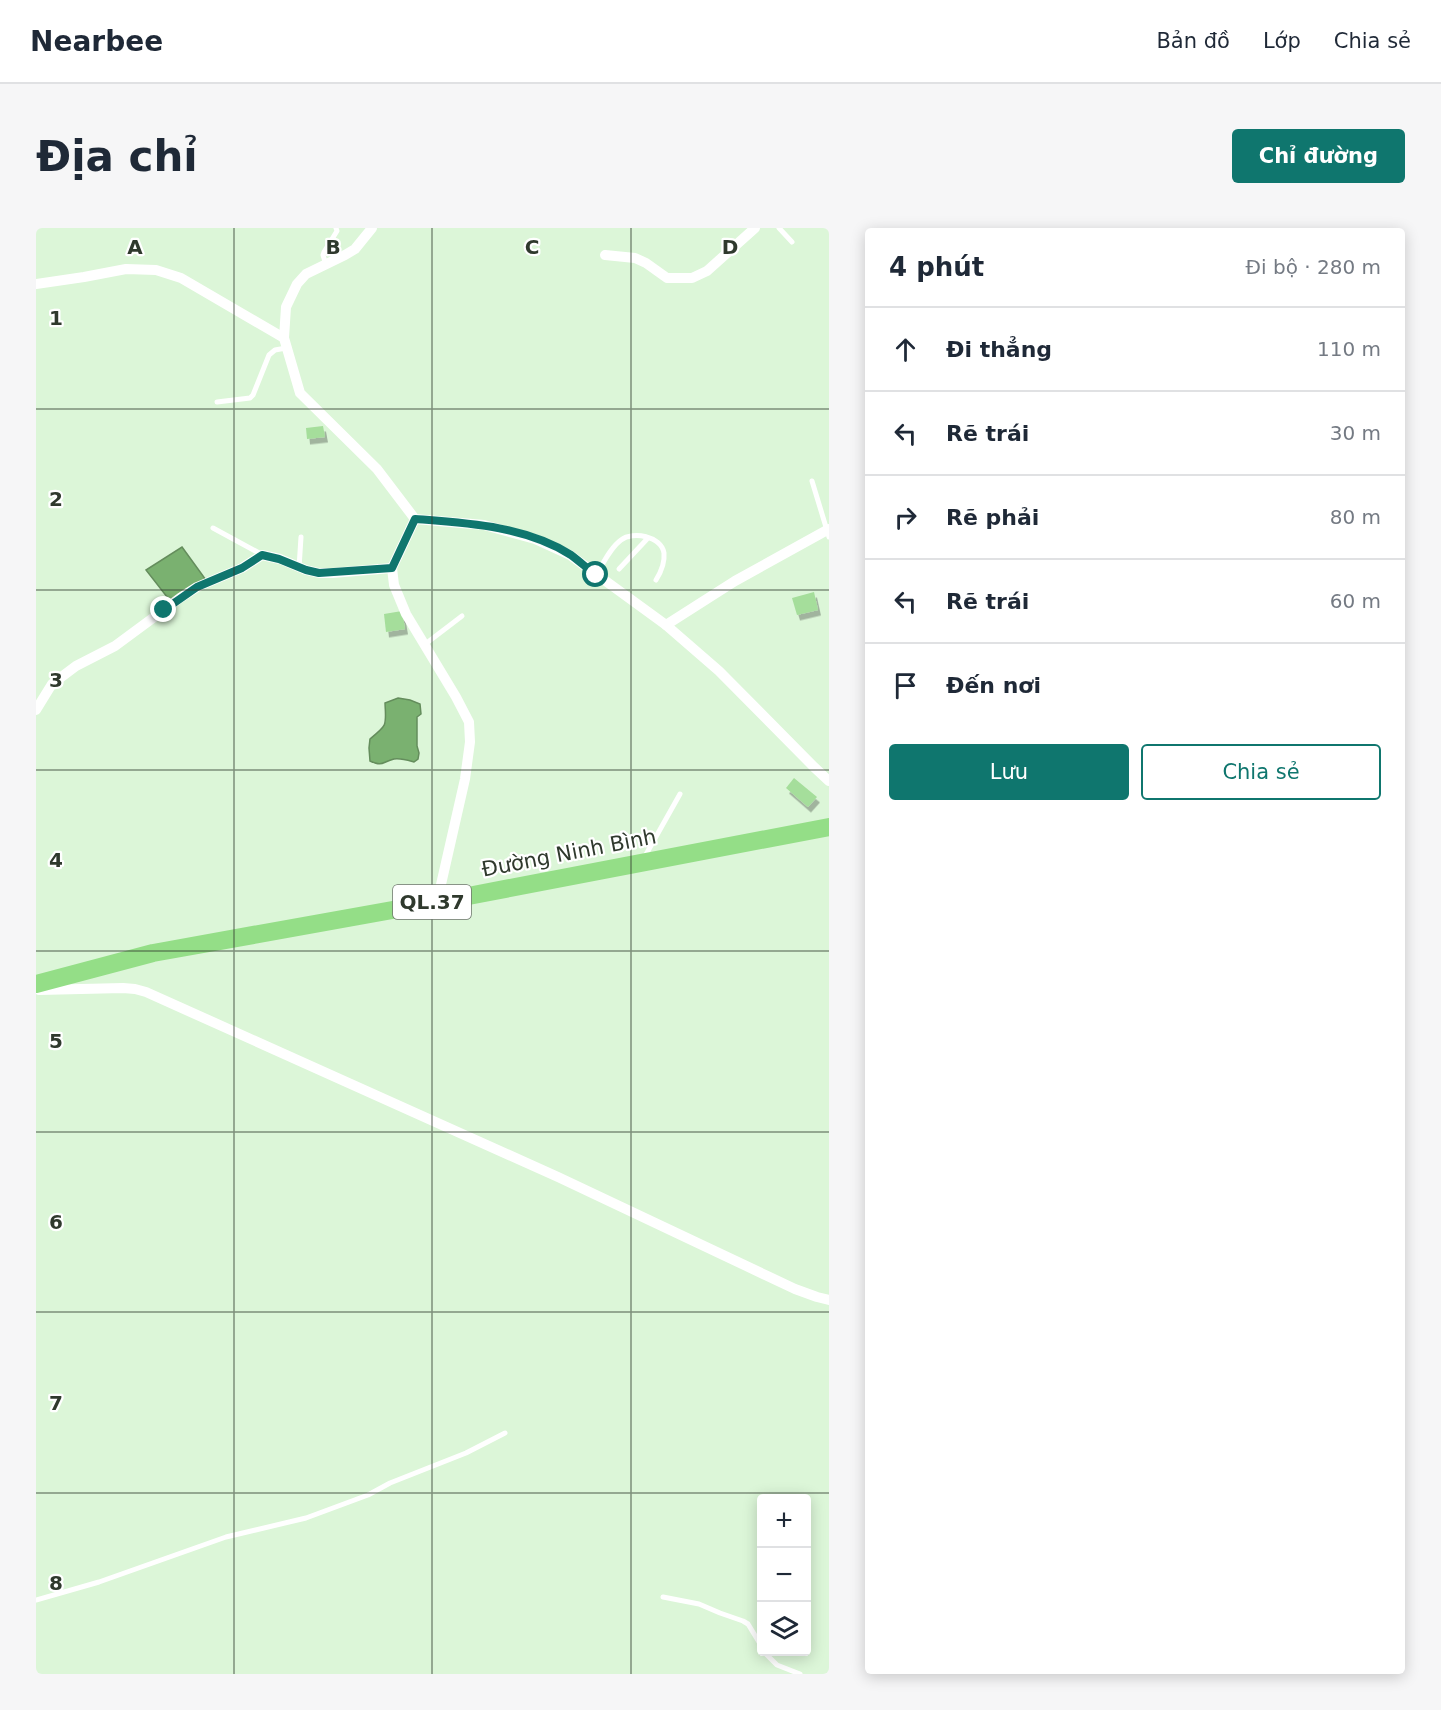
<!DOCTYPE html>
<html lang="vi">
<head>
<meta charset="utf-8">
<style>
	body { margin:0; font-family:"DejaVu Sans",sans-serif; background:#f6f6f7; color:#1f2937 }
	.controls { position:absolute; right:18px; bottom:18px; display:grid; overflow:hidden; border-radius:6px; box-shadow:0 3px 15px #0003 }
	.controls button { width:54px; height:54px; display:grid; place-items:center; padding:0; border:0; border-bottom:2px solid #e0e1e3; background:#fff; color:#1f2937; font:30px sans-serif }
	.stop { position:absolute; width:18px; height:18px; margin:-14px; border:4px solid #0f766e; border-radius:50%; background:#fff }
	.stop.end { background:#0f766e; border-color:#fff; box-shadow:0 2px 6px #0008 }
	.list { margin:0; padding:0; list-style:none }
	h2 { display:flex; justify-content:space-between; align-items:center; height:78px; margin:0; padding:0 24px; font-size:26px }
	h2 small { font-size:20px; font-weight:400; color:#747a83 }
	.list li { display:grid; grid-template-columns:39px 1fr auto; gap:18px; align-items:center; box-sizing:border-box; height:84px; padding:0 24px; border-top:2px solid #e0e1e3 }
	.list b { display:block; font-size:22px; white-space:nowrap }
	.list em { font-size:20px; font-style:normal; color:#747a83 }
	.actions { display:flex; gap:12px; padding:18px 24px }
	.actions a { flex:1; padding:14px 0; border:2px solid #0f766e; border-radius:6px; text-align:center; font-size:21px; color:#0f766e }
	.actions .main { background:#0f766e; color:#fff }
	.icon { flex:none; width:33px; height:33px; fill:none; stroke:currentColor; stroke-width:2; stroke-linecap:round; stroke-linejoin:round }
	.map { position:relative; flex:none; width:793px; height:1446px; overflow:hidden; border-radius:6px }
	header { display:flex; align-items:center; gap:36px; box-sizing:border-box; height:84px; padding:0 30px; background:#fff; border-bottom:2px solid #e0e1e3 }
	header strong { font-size:28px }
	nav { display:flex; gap:33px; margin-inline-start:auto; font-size:21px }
	.intro { display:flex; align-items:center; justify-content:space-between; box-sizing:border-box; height:144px; padding:0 36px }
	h1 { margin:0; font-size:42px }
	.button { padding:15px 27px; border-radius:6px; background:#0f766e; color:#fff; font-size:21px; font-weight:700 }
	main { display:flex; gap:36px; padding:0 36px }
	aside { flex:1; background:#fff; border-radius:6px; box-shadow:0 3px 15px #0003 }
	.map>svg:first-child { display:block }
</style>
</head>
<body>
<header>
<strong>Nearbee</strong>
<nav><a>Bản đồ</a><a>Lớp</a><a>Chia sẻ</a></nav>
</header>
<div class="intro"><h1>Địa chỉ</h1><a class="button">Chỉ đường</a></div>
<main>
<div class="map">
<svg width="793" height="1446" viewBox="0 0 793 1446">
	<defs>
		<filter id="shadow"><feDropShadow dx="3" dy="5.5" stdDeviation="0" flood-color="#0004"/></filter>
	</defs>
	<rect width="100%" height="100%" fill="#dcf6d8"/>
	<g fill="#7ab170" stroke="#648d5c" stroke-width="1.5">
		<path d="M 146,319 L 170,352 L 135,374 L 110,342 Z"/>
		<path d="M 362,470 L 374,472 L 384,476 L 385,486 L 381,489 L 381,518 L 383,525 L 382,531 L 378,534 C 371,532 365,530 358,531 C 346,534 347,539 334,533 L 333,520 L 334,511 C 352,496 350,498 349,475 Z"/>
	</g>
	<g fill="#a5de9b" filter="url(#shadow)">
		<path d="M 287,198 L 289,209 L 271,211 L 270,200 Z"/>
		<path d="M 778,364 L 782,382 L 761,387 L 756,370 Z"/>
		<path d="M 366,383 L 369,401 L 350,404 L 348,386 Z"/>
		<path d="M 758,550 L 781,569 L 772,579 L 750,560 Z"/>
	</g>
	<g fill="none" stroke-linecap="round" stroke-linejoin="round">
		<g stroke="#fff" stroke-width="5">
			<path d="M 743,0 L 756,14"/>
			<path d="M 290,37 L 287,27 L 288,24 L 301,3 L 300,0"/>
			<path d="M 181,174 L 214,170 L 217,167 L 233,127 L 239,122 L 250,120"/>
			<path d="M 776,253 L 793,309"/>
			<path d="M 177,300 L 225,326"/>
			<path d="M 263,340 L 265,309"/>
			<path d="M 583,341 L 612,310"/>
			<path d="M 560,347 C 567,336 574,320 585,312 C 597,303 625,308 628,325 C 629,335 625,344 620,352"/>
			<path d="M 388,417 L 426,388"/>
			<path d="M 608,630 L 644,566"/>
			<path d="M 627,1369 L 663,1376 L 684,1385 L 707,1393 L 712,1396 L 726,1419"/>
			<path d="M 0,1372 L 63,1354 L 190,1309 L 270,1290 L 332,1267 L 354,1255 L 430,1225 L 469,1205"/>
			<path d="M 728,1424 L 741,1437 L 764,1446"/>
		</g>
		<g stroke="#fff" stroke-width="10">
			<path d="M 336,0 L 319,21 L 309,27 L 270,46 L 261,56 L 250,79 L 248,110 L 264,165 L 341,241 L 379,291 L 448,297 L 499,311 L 534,327 L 630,397 L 683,443 L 778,539 L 793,553"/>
			<path d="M 569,27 L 599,30 L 610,35 L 631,50 L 656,50 L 671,43 L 719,0"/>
			<path d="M 0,56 L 48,49 L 90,41 L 120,42 L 145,50 L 248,110"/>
			<path d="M 379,291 L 356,340 L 358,357 L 370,386 L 420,469 L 433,494 L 434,514 L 429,551 L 401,674"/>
			<path d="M 630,397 L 699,353 L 793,301"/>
			<path d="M 0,482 L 16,456 L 40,438 L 79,418 L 144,370 L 161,359 L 206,340 L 226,327 L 244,331 L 270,342 L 283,345 L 296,345 L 356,340"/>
			<path d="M 3,762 L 87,760 L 99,761 L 110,764 L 522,949 L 759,1061 L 781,1069 L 793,1072"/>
		</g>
		<path stroke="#94de87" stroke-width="18" d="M 0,756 L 117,725 L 401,674 L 793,599"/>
	</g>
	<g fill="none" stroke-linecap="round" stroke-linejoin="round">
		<path stroke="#0f766e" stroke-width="8" d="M 128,382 L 161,359 L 206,340 L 226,327 L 243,331 L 270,342 L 283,345 L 356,340 L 379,291 C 431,295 489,298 535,327 C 543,333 552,341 560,347"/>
	</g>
	<path fill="none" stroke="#2f392d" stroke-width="1.5" stroke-opacity="0.55" d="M 198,0 L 198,1446M 396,0 L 396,1446M 595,0 L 595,1446M 0,181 L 793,181M 0,362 L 793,362M 0,542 L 793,542M 0,723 L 793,723M 0,904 L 793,904M 0,1084 L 793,1084M 0,1265 L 793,1265"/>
	<g text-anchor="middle" stroke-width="4.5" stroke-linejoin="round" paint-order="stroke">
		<rect fill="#fff" stroke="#6d746c" stroke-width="1.5" x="357" y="657" width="78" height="34" rx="4.5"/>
		<g font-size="20" font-weight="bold" fill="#2f392d">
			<text x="396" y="681">QL.37</text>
		</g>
		<g font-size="21" fill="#2f392d" stroke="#fff">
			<text transform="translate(533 625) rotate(-11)" y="7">Đường Ninh Bình</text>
		</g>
	</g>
	<g font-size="20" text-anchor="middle" font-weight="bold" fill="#2f392d" stroke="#fff" stroke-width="4.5" stroke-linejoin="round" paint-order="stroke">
		<text x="99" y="26">A</text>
		<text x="297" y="26">B</text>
		<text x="496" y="26">C</text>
		<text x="694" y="26">D</text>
		<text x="20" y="97">1</text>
		<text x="20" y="278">2</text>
		<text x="20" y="459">3</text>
		<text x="20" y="639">4</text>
		<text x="20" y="820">5</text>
		<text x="20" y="1001">6</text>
		<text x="20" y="1182">7</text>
		<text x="20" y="1362">8</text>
	</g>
</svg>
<div class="controls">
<button>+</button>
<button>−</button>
<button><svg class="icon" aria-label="layers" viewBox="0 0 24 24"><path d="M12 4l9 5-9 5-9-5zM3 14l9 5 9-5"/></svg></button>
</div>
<div class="stop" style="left:560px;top:347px"></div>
<div class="stop end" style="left:128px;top:382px"></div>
</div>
<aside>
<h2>4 phút<small>Đi bộ · 280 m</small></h2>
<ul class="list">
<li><svg class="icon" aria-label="ahead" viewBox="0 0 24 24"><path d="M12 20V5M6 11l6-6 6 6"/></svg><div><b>Đi thẳng</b></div><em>110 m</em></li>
<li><svg class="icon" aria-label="left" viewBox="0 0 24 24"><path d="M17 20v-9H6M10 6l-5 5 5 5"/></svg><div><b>Rẽ trái</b></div><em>30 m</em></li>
<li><svg class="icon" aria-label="right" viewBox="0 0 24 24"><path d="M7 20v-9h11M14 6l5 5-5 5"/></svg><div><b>Rẽ phải</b></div><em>80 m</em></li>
<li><svg class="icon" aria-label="left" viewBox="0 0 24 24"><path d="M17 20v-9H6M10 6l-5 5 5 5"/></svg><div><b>Rẽ trái</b></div><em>60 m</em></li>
<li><svg class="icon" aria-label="arrive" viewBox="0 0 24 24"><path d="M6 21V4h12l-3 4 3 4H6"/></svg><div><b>Đến nơi</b></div></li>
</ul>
<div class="actions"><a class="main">Lưu</a><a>Chia sẻ</a></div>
</aside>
</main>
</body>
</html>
